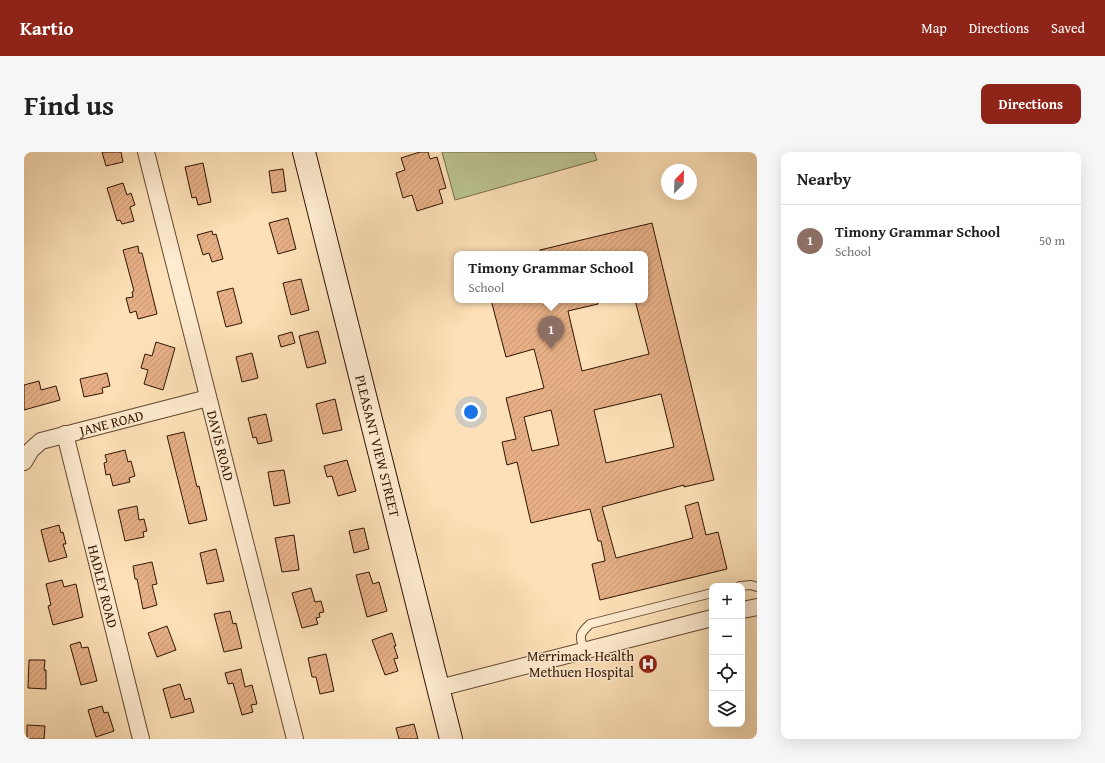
<!DOCTYPE html>
<html lang="en">
<head>
<meta charset="utf-8">
<style>
	body { margin:0; font-family:"Gentium Book Plus",serif; background:#f6f6f6; color:#202124 }
	.controls { position:absolute; right:12px; bottom:12px; display:grid; overflow:hidden; border-radius:8px; box-shadow:0 4px 16px #0002 }
	.controls button { width:36px; height:36px; display:grid; place-items:center; padding:0; border:0; border-bottom:1px solid #e0e0e0; background:#fff; color:#202124; font:20px sans-serif }
	.compass { position:absolute; left:637px; top:12px; width:36px; height:36px; border-radius:50%; background:#fff; box-shadow:0 4px 16px #0002; rotate:23deg }
	.you { position:absolute; left:447px; top:260px; width:14px; height:14px; margin:-10px; border:3px solid #fff; border-radius:50%; background:#1a73e8; box-shadow:0 0 0 6px #1a73e833 }
	.badge { display:grid; place-items:center; width:26px; height:26px; border-radius:50%; background:#8f2418; color:#fff; font-size:13px; font-weight:700 }
	.pin { position:absolute; translate:-50% -33px; filter:drop-shadow(0 1px 2px #0008) }
	.pin::after { content:''; position:absolute; top:21px; width:14px; height:12px; background:inherit; clip-path:polygon(0 0,100% 0,50% 100%) }
	.popup { position:absolute; left:430px; top:99px; width:194px; height:52px; box-sizing:border-box; display:grid; place-content:center; border-radius:8px; background:#fff; filter:drop-shadow(0 1px 3px #0005); font-size:13px; white-space:nowrap; color:#757577 }
	.popup b { font-size:15px; color:#202124 }
	.popup::after { content:''; position:absolute; left:50%; top:100%; margin-left:-8px; border:8px solid transparent; border-top-color:#fff }
	.list { margin:0; padding:0; list-style:none }
	h2 { display:flex; justify-content:space-between; align-items:center; height:52px; margin:0; padding:0 16px; font-size:17px }
	h2 small { font-size:13px; font-weight:400; color:#757577 }
	.list li { display:grid; grid-template-columns:26px 1fr auto; gap:12px; align-items:center; box-sizing:border-box; height:72px; padding:0 16px; border-top:1px solid #e0e0e0 }
	.list b { display:block; font-size:15px; white-space:nowrap }
	.list p { margin:0; font-size:13px; white-space:nowrap; color:#757577 }
	.list em { font-size:13px; font-style:normal; color:#757577 }
	.icon { flex:none; width:22px; height:22px; fill:none; stroke:currentColor; stroke-width:2; stroke-linecap:round; stroke-linejoin:round }
	.map { position:relative; flex:none; width:733px; height:587px; overflow:hidden; border-radius:8px }
	header { display:flex; align-items:center; gap:24px; box-sizing:border-box; height:56px; padding:0 20px; background:#8f2418; color:#fff }
	header strong { font-size:19px }
	nav { display:flex; gap:22px; margin-inline-start:auto; font-size:14px }
	.intro { display:flex; align-items:center; justify-content:space-between; box-sizing:border-box; height:96px; padding:0 24px }
	h1 { margin:0; font-size:28px }
	.button { padding:10px 18px; border-radius:8px; background:#8f2418; color:#fff; font-size:14px; font-weight:700 }
	main { display:flex; gap:24px; padding:0 24px }
	aside { flex:1; background:#fff; border-radius:8px; box-shadow:0 4px 16px #0002 }
	.map>svg:first-child { display:block }
</style>
</head>
<body>
<header>
<strong>Kartio</strong>
<nav><a>Map</a><a>Directions</a><a>Saved</a></nav>
</header>
<div class="intro"><h1>Find us</h1><a class="button">Directions</a></div>
<main>
<div class="map">
<svg width="733" height="587" viewBox="0 0 733 587">
	<defs>
		<pattern id="building-hatch" width="6" height="6" patternUnits="userSpaceOnUse"><rect width="6" height="6" fill="#e6af86"/><path d="M-1 1l2-2M0 6l6-6M5 7l2-2" fill="none" stroke="#c69672"/></pattern>
	</defs>
	<rect width="100%" height="100%" fill="#fde0b7"/>
	<filter id="stains"><feTurbulence type="fractalNoise" baseFrequency=".005" numOctaves="4"/><feColorMatrix values="0 0 0 0 .2 0 0 0 0 .09 0 0 0 0 .02 0 0 0 .5 -.17"/></filter>
	<radialGradient id="worn" r=".72"><stop offset=".6" stop-color="#630" stop-opacity="0"/><stop offset="1" stop-color="#630" stop-opacity=".3"/></radialGradient>
	<path fill="#bbc392" stroke="#756c49" d="M 418,0 L 570,0 L 573,8 L 431,48 Z"/>
	<g fill="url(#building-hatch)" stroke="#2f1400" fill-rule="evenodd">
		<path d="M 78,0 L 97,0 L 99,10 L 82,14 Z"/>
		<path d="M 396,0 L 404,0 L 406,7 L 413,5 L 422,36 L 415,38 L 419,51 L 393,59 L 388,43 L 379,46 L 372,21 L 381,18 L 377,6 Z"/>
		<path d="M 179,11 L 187,50 L 174,53 L 172,45 L 168,46 L 161,15 Z"/>
		<path d="M 259,17 L 262,39 L 248,41 L 245,19 Z"/>
		<path d="M 99,31 L 103,43 L 107,41 L 111,53 L 106,55 L 110,69 L 98,72 L 96,68 L 93,69 L 83,36 Z"/>
		<path d="M 264,66 L 272,97 L 254,102 L 245,71 Z"/>
		<path d="M 628,71 L 690,328 L 660,335 L 660,333 L 578,355 L 592,406 L 669,386 L 661,354 L 674,350 L 682,383 L 694,380 L 703,417 L 576,448 L 568,412 L 581,409 L 577,389 L 574,389 L 566,357 L 507,371 L 493,310 L 483,313 L 478,290 L 492,287 L 482,246 L 520,236 L 510,197 L 482,205 L 467,148 L 573,148 L 574,152 L 544,159 L 558,219 L 625,202 L 611,148 L 621,148 L 621,102 L 516,102 L 516,98 ZM 637,242 L 650,295 L 582,311 L 570,258 ZM 527,258 L 535,293 L 508,299 L 500,265 Z"/>
		<path d="M 188,79 L 189,83 L 192,82 L 199,107 L 188,110 L 185,101 L 179,103 L 173,83 Z"/>
		<path d="M 114,94 L 115,101 L 118,101 L 133,162 L 114,167 L 112,159 L 106,161 L 102,146 L 109,145 L 108,140 L 110,139 L 99,98 Z"/>
		<path d="M 277,127 L 285,158 L 267,163 L 259,131 Z"/>
		<path d="M 209,136 L 218,171 L 202,175 L 193,140 Z"/>
		<path d="M 294,179 L 302,211 L 283,216 L 275,184 Z"/>
		<path d="M 268,180 L 271,191 L 257,195 L 254,184 Z"/>
		<path d="M 132,190 L 151,196 L 139,238 L 120,232 L 124,218 L 117,216 L 121,202 L 128,204 Z"/>
		<path d="M 228,201 L 234,226 L 218,230 L 212,205 Z"/>
		<path d="M 83,221 L 86,234 L 78,236 L 79,241 L 60,245 L 56,227 Z"/>
		<path d="M 15,229 L 17,238 L 32,234 L 36,248 L 0,258 L 0,233 Z"/>
		<path d="M 311,247 L 318,278 L 299,282 L 292,252 Z"/>
		<path d="M 242,262 L 248,289 L 234,292 L 232,285 L 229,286 L 224,266 Z"/>
		<path d="M 160,280 L 173,335 L 175,334 L 183,368 L 165,372 L 143,284 Z"/>
		<path d="M 101,298 L 104,310 L 107,309 L 111,324 L 105,326 L 106,330 L 89,334 L 86,322 L 82,323 L 80,311 L 83,310 L 81,303 Z"/>
		<path d="M 323,308 L 332,339 L 314,344 L 308,324 L 303,325 L 300,314 Z"/>
		<path d="M 260,318 L 266,351 L 250,354 L 244,320 Z"/>
		<path d="M 113,354 L 115,368 L 120,367 L 123,379 L 119,380 L 120,385 L 101,389 L 94,358 Z"/>
		<path d="M 35,373 L 37,381 L 39,380 L 42,392 L 39,392 L 43,405 L 25,410 L 17,378 Z"/>
		<path d="M 340,376 L 345,397 L 330,401 L 325,379 Z"/>
		<path d="M 270,383 L 275,418 L 258,420 L 251,386 Z"/>
		<path d="M 192,397 L 200,429 L 183,432 L 176,401 Z"/>
		<path d="M 128,410 L 133,432 L 128,433 L 133,453 L 119,457 L 113,427 L 111,427 L 109,414 Z"/>
		<path d="M 345,420 L 349,432 L 355,430 L 363,459 L 343,465 L 332,423 Z"/>
		<path d="M 38,428 L 40,435 L 52,432 L 59,465 L 29,473 L 24,454 L 27,453 L 22,432 Z"/>
		<path d="M 287,436 L 291,450 L 297,449 L 300,460 L 295,461 L 296,465 L 292,466 L 294,472 L 278,476 L 268,441 Z"/>
		<path d="M 206,459 L 209,472 L 212,471 L 218,496 L 200,500 L 190,462 Z"/>
		<path d="M 143,474 L 152,498 L 133,505 L 124,481 Z"/>
		<path d="M 368,481 L 372,494 L 370,494 L 374,506 L 370,507 L 374,519 L 361,523 L 348,488 Z"/>
		<path d="M 56,490 L 58,496 L 64,495 L 73,529 L 57,533 L 46,493 Z"/>
		<path d="M 302,502 L 310,539 L 296,542 L 292,525 L 288,525 L 284,506 Z"/>
		<path d="M 5,508 L 21,508 L 20,518 L 22,518 L 22,537 L 4,536 Z"/>
		<path d="M 217,517 L 221,535 L 228,533 L 233,552 L 227,553 L 229,560 L 218,563 L 209,531 L 204,532 L 201,521 Z"/>
		<path d="M 156,532 L 161,548 L 166,546 L 170,560 L 147,566 L 139,537 Z"/>
		<path d="M 78,554 L 80,561 L 84,560 L 90,579 L 72,585 L 64,558 Z"/>
		<path d="M 390,572 L 394,587 L 375,587 L 372,576 Z"/>
		<path d="M 3,573 L 21,574 L 20,587 L 3,587 Z"/>
	</g>
	<g fill="none" stroke-linecap="round" stroke-linejoin="round">
		<defs>
			<g id="lane">
				<path d="M 716,434 L 727,433 L 733,435"/>
				<path d="M 560,498 C 555,484 555,482 566,472 L 688,441"/>
			</g>
			<g id="street">
				<path id="s1" d="M 122,0 L 271,587"/>
				<path id="s2" d="M 41,282 L 117,587"/>
				<path id="s3" d="M 0,310 L 7,298 L 17,289 L 184,246"/>
				<path d="M 718,458 L 733,455"/>
				<path d="M 415,536 L 688,466"/>
			</g>
			<g id="secondary">
				<path id="s4" d="M 280,0 L 427,587"/>
			</g>
		</defs>
		<use href="#lane" stroke="#62472e" stroke-width="10"/>
		<use href="#street" stroke="#62472e" stroke-width="18"/>
		<use href="#secondary" stroke="#2f1400" stroke-width="24"/>
		<use href="#lane" stroke="#feebd0" stroke-width="8"/>
		<use href="#street" stroke="#feebd0" stroke-width="16"/>
		<use href="#secondary" stroke="#feebd0" stroke-width="22"/>
	</g>
	<defs>
		<symbol id="hospital-disc" viewBox="-11 -11 22 22"><circle r="9.5" fill="#8f2418" stroke="#feebd0"/><path d="M-5-5h3v3.5h4V-5h3V5h-3V1.5h-4V5h-3Z" fill="#fff"/></symbol>
	</defs>
	<g fill-rule="evenodd">
		<use href="#hospital-disc" x="613" y="501" width="22" height="22"/>
	</g>
	<g text-anchor="middle" stroke-width="3" stroke-linejoin="round" paint-order="stroke">
		<g font-size="14" fill="#2f1400" stroke="#feebd0">
			<text dy="5" stroke="none"><textPath href="#s3" startOffset="100">JANE ROAD</textPath></text>
			<text dy="5" stroke="none"><textPath href="#s4" startOffset="303">PLEASANT VIEW STREET</textPath></text>
			<text dy="5" stroke="none"><textPath href="#s1" startOffset="303">DAVIS ROAD</textPath></text>
			<text dy="5" stroke="none"><textPath href="#s2" startOffset="157">HADLEY ROAD</textPath></text>
		</g>
		<g font-size="14" fill="#2f1400" stroke="#feebd0" text-anchor="end">
			<text x="610" y="509">Merrimack Health<tspan x="610" dy="16">Methuen Hospital</tspan></text>
		</g>
	</g>
	<rect width="100%" height="100%" filter="url(#stains)"/>
	<rect width="100%" height="100%" fill="url(#worn)"/>
</svg>
<div class="controls">
<button>+</button>
<button>−</button>
<button><svg class="icon" aria-label="locate" viewBox="0 0 24 24"><circle cx="12" cy="12" r="6"/><path d="M12 2v4M12 18v4M2 12h4M18 12h4"/></svg></button>
<button><svg class="icon" aria-label="layers" viewBox="0 0 24 24"><path d="M12 4l9 5-9 5-9-5zM3 14l9 5 9-5"/></svg></button>
</div>
<svg class="compass" viewBox="-18 -18 36 36"><path d="M0-13l5 13h-10z" fill="#e53935"/><path d="M0 13l5-13h-10z" fill="#757577"/></svg>
<div class="you"></div>
<div class="pin badge" style="left:527px;top:197px;background:#8d6e63">1</div>
<div class="popup"><b>Timony Grammar School</b>School</div>
</div>
<aside>
<h2>Nearby<small></small></h2>
<ul class="list">
<li><span class="badge" style="background:#8d6e63">1</span><div><b>Timony Grammar School</b><p>School</p></div><em>50 m</em></li>
</ul>
</aside>
</main>
</body>
</html>
